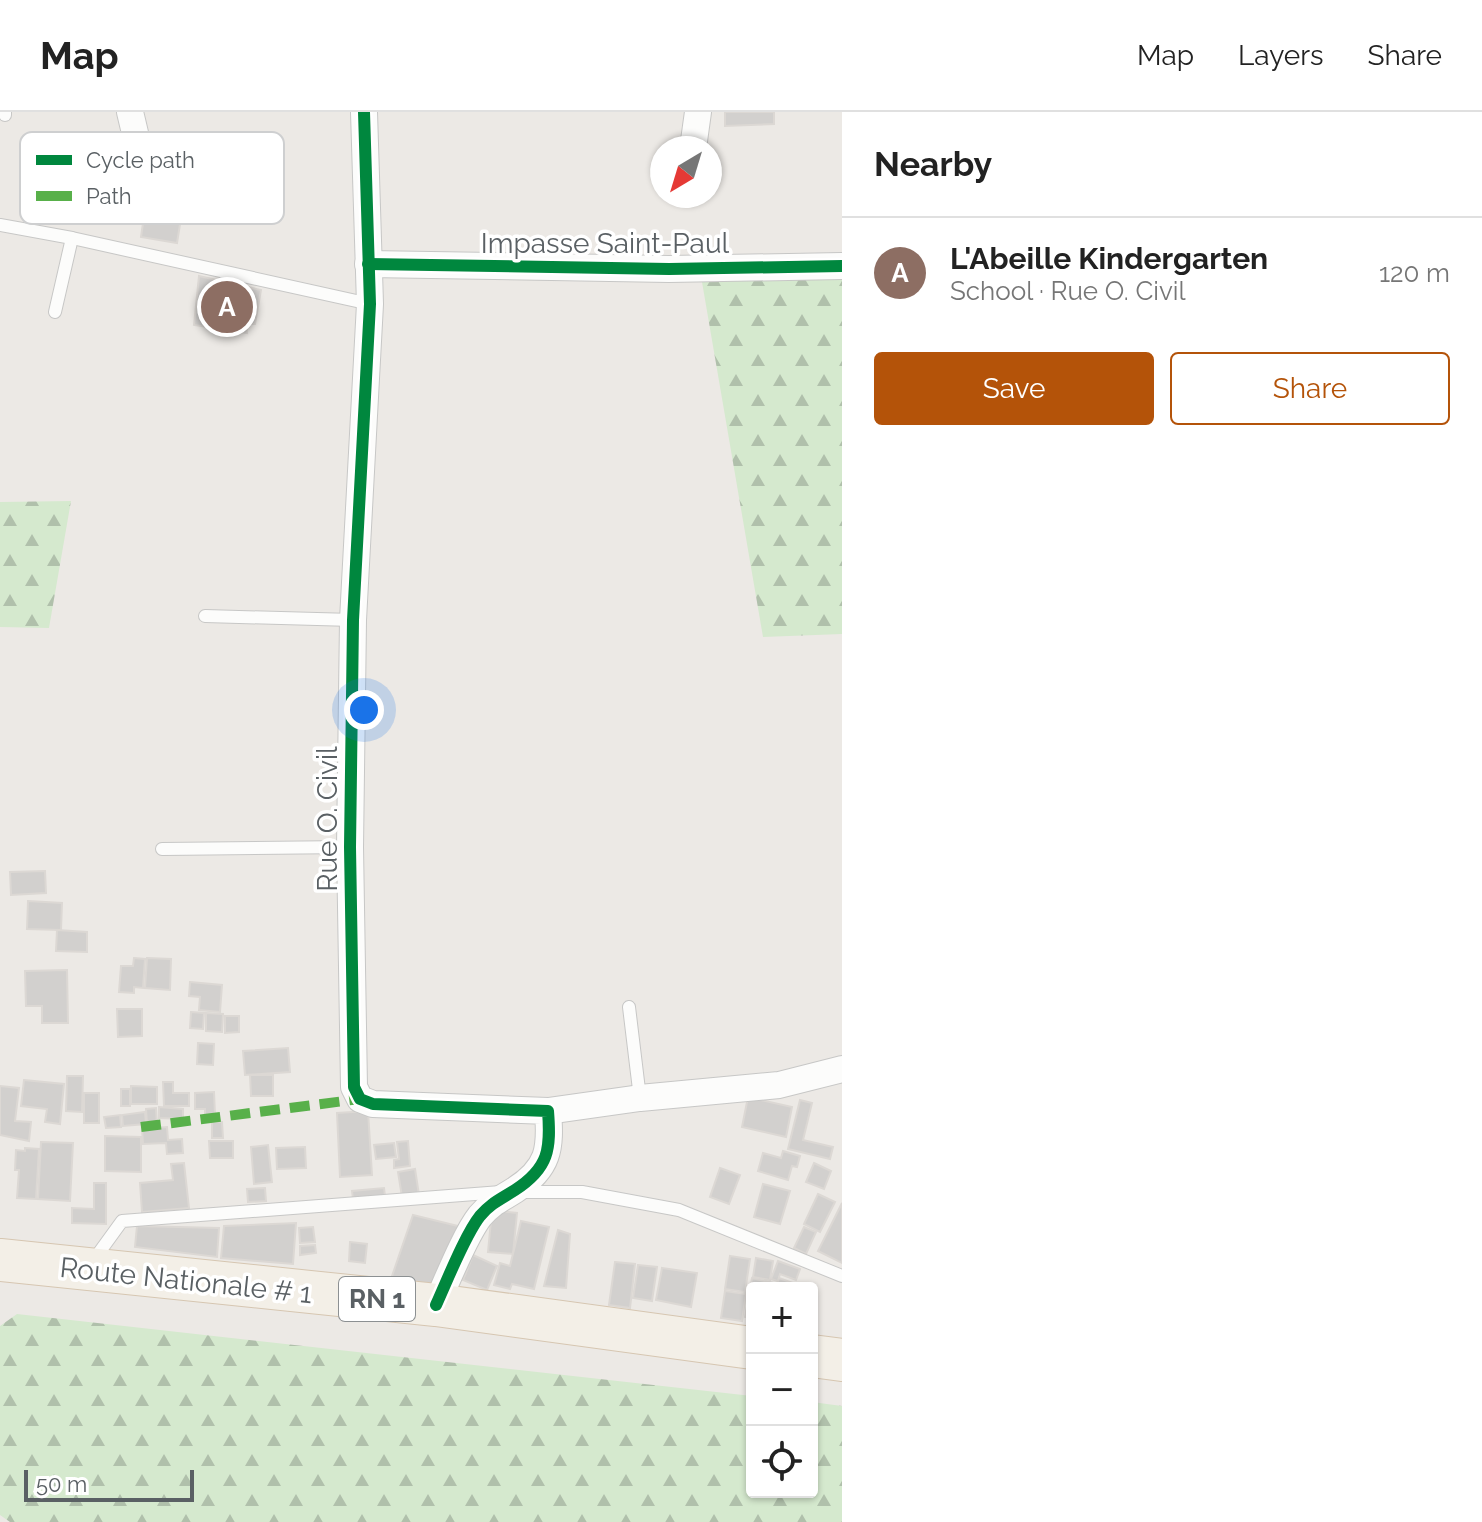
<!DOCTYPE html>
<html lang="en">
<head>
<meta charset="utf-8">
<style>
	body { margin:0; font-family:Raleway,sans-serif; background:#f2f2f2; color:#222 }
	.controls { position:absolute; right:24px; bottom:24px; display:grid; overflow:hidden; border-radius:8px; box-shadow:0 2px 6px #0004 }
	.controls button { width:72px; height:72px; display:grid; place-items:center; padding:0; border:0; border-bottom:2px solid #e0e0e0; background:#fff; color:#222; font:40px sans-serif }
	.compass { position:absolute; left:650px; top:24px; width:72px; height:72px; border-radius:50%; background:#fff; box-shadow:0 2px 6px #0004; rotate:218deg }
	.scale { position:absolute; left:24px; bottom:20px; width:170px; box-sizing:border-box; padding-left:8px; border:4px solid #5a6064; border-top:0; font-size:22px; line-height:28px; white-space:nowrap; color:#5a6064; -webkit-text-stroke:6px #fff; paint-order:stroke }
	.you { position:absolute; left:364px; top:598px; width:28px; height:28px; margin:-20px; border:6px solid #fff; border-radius:50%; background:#1a73e8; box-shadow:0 0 0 12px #1a73e833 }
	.badge { display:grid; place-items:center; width:52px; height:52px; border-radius:50%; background:#b45309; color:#fff; font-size:26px; font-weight:700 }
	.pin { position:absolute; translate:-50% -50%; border:4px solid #fff; box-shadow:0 2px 8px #0006 }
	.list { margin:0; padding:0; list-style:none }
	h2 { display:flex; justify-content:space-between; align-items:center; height:104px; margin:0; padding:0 32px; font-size:34px }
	h2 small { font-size:26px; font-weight:400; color:#767676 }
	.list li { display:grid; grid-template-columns:52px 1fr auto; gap:24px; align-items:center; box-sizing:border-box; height:112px; padding:0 32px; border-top:2px solid #e0e0e0 }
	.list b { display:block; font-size:30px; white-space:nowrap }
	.list p { margin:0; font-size:26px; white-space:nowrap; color:#767676 }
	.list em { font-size:26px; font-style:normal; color:#767676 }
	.actions { display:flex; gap:16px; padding:24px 32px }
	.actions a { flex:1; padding:18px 0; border:2px solid #b45309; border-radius:8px; text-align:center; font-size:28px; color:#b45309 }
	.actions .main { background:#b45309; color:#fff }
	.icon { flex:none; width:44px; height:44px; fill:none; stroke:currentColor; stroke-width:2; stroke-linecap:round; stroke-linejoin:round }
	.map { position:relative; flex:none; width:842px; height:1410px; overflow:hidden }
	header { display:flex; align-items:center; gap:48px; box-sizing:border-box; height:112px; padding:0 40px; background:#fff; border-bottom:2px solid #e0e0e0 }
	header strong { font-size:38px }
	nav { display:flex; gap:44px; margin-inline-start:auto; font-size:28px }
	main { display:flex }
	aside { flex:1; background:#fff }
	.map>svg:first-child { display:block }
</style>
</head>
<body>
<header>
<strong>Map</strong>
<nav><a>Map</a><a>Layers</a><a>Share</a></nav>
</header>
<main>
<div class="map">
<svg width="842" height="1410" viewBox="0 0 842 1410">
	<defs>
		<pattern id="forest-firs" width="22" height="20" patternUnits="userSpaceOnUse" patternTransform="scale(2)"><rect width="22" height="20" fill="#d5e9ce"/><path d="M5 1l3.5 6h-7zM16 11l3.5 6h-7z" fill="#b0c0ab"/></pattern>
	</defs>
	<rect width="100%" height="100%" fill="#ece9e5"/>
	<g fill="url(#forest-firs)">
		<path d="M 842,162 L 842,522 L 763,525 L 702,170 Z"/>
		<path d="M 71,389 L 49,516 L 0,515 L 0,390 Z"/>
		<path d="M 17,1202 L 752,1284 L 752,1380 L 812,1380 L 812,1290 L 842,1294 L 842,1410 L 10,1410 L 0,1403 L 0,1214 Z"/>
	</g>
	<g fill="#d2d0ce" stroke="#dcd8d4" stroke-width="2">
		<path d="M 725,0 L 774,0 L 774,12 L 725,14 Z"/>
		<path d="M 149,69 L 186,75 L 177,131 L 141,125 Z"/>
		<path d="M 199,164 L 261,178 L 255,212 L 246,212 L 247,221 L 194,213 Z"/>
		<path d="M 45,759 L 46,781 L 11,783 L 10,760 Z"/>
		<path d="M 28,789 L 62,791 L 61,818 L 27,817 Z"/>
		<path d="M 57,818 L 87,820 L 87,840 L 56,839 Z"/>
		<path d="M 134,846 L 145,847 L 143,876 L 134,875 L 134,881 L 119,880 L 121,854 L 133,854 Z"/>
		<path d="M 147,846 L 171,847 L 170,878 L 145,876 Z"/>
		<path d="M 67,858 L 68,911 L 42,911 L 42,894 L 26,894 L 25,859 Z"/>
		<path d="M 190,870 L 222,873 L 220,900 L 199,898 L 200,885 L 189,884 Z"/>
		<path d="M 117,897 L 142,897 L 142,924 L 118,925 Z"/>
		<path d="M 191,900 L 204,901 L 203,917 L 190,916 Z"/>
		<path d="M 206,901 L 223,902 L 222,920 L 206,919 Z"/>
		<path d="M 225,904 L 239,904 L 239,920 L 225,921 Z"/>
		<path d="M 198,931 L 214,932 L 213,953 L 197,952 Z"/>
		<path d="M 288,936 L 290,960 L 245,963 L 243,939 Z"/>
		<path d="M 250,963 L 273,963 L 273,984 L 251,984 Z"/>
		<path d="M 67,964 L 83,964 L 82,1000 L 66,999 Z"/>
		<path d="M 24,968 L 64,972 L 60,1012 L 45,1010 L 47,997 L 21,994 Z"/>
		<path d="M 163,970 L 173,970 L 173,981 L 189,981 L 189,994 L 164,994 Z"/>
		<path d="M 0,974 L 19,976 L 15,1009 L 31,1010 L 29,1029 L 0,1023 Z"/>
		<path d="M 131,974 L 157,975 L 157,992 L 131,992 Z"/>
		<rect x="121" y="977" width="9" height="17"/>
		<path d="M 214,980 L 215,1003 L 205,1003 L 205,997 L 195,997 L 195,981 Z"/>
		<rect x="84" y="981" width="15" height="30"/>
		<path d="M 748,985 L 792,995 L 786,1025 L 742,1015 Z"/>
		<path d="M 800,988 L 812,991 L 803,1028 L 833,1035 L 830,1047 L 788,1037 Z"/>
		<path d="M 159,995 L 183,997 L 183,1007 L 159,1006 Z"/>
		<path d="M 156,996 L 157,1013 L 147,1013 L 146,997 Z"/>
		<path d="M 368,999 L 372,1063 L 340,1065 L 337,1001 Z"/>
		<path d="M 145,1000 L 146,1012 L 123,1014 L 122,1003 Z"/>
		<path d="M 120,1003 L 121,1015 L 106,1016 L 104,1005 Z"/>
		<path d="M 212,1010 L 222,1010 L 223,1026 L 212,1026 Z"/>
		<path d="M 167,1015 L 168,1028 L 182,1027 L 183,1041 L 167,1042 L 166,1031 L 143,1032 L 142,1017 Z"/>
		<path d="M 105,1024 L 141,1025 L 141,1060 L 105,1059 Z"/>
		<path d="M 209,1029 L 233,1029 L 233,1046 L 210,1046 Z"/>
		<path d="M 408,1029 L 410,1054 L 394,1056 L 394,1048 L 399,1047 L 397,1030 Z"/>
		<path d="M 41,1030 L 73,1031 L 70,1089 L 38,1087 Z"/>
		<path d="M 394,1031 L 396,1045 L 376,1047 L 374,1033 Z"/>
		<path d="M 268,1033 L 272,1070 L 254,1072 L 251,1035 Z"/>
		<path d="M 305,1035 L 306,1056 L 277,1057 L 276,1036 Z"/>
		<path d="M 25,1036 L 39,1037 L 36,1087 L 17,1086 L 19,1058 L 15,1058 L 16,1038 L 25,1039 Z"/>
		<path d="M 783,1039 L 800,1044 L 797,1055 L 792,1054 L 788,1068 L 758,1059 L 763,1041 L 781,1046 Z"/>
		<path d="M 184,1051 L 189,1096 L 142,1100 L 140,1071 L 173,1068 L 171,1052 Z"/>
		<path d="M 814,1051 L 831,1059 L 824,1077 L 806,1070 Z"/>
		<path d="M 720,1056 L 740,1063 L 729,1092 L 710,1085 Z"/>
		<path d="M 415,1057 L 419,1083 L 402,1085 L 398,1060 Z"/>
		<path d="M 94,1071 L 106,1071 L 106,1112 L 72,1111 L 72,1096 L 94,1097 Z"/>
		<path d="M 763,1072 L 790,1079 L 780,1112 L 754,1105 Z"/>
		<path d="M 265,1076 L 266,1089 L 248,1090 L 247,1077 Z"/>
		<path d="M 384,1076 L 385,1084 L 353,1087 L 352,1079 Z"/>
		<path d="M 818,1082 L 835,1090 L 820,1120 L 804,1112 Z"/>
		<path d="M 842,1091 L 842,1151 L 818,1139 Z"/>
		<path d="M 492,1098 L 517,1101 L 513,1142 L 488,1140 Z"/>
		<path d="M 413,1103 L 462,1115 L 452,1148 L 430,1174 L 391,1167 Z"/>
		<path d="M 521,1109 L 549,1115 L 534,1177 L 512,1172 L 510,1177 L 494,1173 L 500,1151 L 510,1154 Z"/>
		<path d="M 296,1111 L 293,1152 L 221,1146 L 224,1114 Z"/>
		<path d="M 137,1114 L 219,1116 L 217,1145 L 135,1135 Z"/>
		<path d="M 313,1115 L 315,1130 L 300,1131 L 299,1116 Z"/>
		<path d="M 804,1115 L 816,1120 L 806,1142 L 794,1136 Z"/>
		<path d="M 558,1118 L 570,1122 L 566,1176 L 544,1174 Z"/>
		<path d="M 350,1130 L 367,1132 L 365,1151 L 349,1149 Z"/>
		<path d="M 315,1133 L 316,1141 L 300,1143 L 300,1134 Z"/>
		<path d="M 473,1143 L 497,1154 L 487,1178 L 463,1168 Z"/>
		<path d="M 730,1144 L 750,1147 L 745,1180 L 725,1177 Z"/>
		<path d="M 756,1146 L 773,1149 L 770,1168 L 753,1165 Z"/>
		<path d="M 778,1149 L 800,1157 L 796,1168 L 780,1162 L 778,1169 L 771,1167 Z"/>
		<path d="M 615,1150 L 635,1152 L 630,1196 L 609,1193 Z"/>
		<path d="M 638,1153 L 657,1155 L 652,1189 L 633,1186 Z"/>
		<path d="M 662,1156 L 697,1161 L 691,1195 L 656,1188 Z"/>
		<path d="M 752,1166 L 764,1169 L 763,1176 L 752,1176 L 752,1206 L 745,1205 Z"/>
		<path d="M 779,1166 L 793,1171 L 791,1176 L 765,1176 L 766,1169 L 777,1172 Z"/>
		<path d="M 725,1179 L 746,1182 L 742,1209 L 721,1206 Z"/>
	</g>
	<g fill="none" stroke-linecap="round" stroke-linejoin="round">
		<defs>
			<g id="lane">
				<path d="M 5,0 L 5,3"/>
				<path d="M 0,113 L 72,126 L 370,192"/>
				<path d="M 55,200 L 72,126"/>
				<path d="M 205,504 L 353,508"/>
				<path d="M 162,737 L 350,735"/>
				<path d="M 629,895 L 640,986"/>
				<path d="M 520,1080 L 582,1080 L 679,1098 L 842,1164"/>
				<path d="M 93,1149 L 122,1109 L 501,1080"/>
			</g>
			<g id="street">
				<path d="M 130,0 L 135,21"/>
				<path d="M 364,0 L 370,192 L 353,508 L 350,735 L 354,975 L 360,987 L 373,992 L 548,999 C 551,1037 549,1056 515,1078 C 501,1087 491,1091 480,1104 C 465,1123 447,1169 436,1193"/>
				<path d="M 693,36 L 698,0"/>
				<path d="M 368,152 L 669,157 L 842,154"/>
				<path d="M 548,999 L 640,986 L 779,973 L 842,957"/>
			</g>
			<g id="primary">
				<path d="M 0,1148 L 436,1193 L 752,1236"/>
				<path d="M 812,1244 L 842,1248"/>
			</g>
		</defs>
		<use href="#lane" stroke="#c7c7c6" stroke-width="14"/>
		<use href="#street" stroke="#c7c7c6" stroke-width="28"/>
		<use href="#primary" stroke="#d6c6b1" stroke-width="44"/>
		<use href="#lane" stroke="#fcfcfb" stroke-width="12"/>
		<use href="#street" stroke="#fcfcfb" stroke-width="26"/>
		<use href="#primary" stroke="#f3efe7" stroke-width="42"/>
		<path stroke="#58b04a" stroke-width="10" stroke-dasharray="20 10" stroke-linecap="butt" d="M 141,1015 L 360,987"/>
		<defs>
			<g id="cycleway">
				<path d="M 364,0 L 370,192 L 353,508 L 350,735 L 354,975 L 360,987 L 373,992 L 548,999 C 551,1037 549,1056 515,1078 C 501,1087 491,1091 480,1104 C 465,1123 447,1169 436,1193"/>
				<path d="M 368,152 L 669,157 L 842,154"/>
			</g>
		</defs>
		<use href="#cycleway" stroke="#fff" stroke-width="17"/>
		<use href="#cycleway" stroke="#00873e" stroke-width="12"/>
	</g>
	<g text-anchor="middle" stroke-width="7" stroke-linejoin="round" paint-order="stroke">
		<rect fill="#fff" stroke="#8c9092" stroke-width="2" x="339" y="1165" width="76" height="44" rx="6"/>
		<g font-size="26" font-weight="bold" fill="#5a6064">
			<text x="377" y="1196">RN 1</text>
		</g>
		<g font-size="28" fill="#5a6064" stroke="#fff">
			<text x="605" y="141">Impasse Saint-Paul</text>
			<text transform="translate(327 707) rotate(-90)" y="10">Rue O. Civil</text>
			<text transform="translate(186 1168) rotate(6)" y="10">Route Nationale # 1</text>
		</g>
	</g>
	<rect x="20" y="20" width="264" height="92" rx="12" fill="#fff" stroke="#cecfd0" stroke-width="2"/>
	<rect x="36" y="43" width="36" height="10" fill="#00873e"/>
	<rect x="36" y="79" width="36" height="10" fill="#58b04a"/>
	<g font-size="22" fill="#5a6064">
		<text x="86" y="56">Cycle path</text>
		<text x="86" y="92">Path</text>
	</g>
</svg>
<div class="controls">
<button>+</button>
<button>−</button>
<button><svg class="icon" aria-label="locate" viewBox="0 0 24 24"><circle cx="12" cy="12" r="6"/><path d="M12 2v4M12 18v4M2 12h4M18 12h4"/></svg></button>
</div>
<svg class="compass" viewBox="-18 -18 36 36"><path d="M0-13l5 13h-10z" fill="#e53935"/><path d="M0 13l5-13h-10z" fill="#767676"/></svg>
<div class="scale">50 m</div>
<div class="you"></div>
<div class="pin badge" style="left:227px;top:195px;background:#8d6e63">A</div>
</div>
<aside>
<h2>Nearby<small></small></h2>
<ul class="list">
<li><span class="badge" style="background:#8d6e63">A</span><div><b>L'Abeille Kindergarten</b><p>School · Rue O. Civil</p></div><em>120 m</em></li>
</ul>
<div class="actions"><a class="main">Save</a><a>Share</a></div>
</aside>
</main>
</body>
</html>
